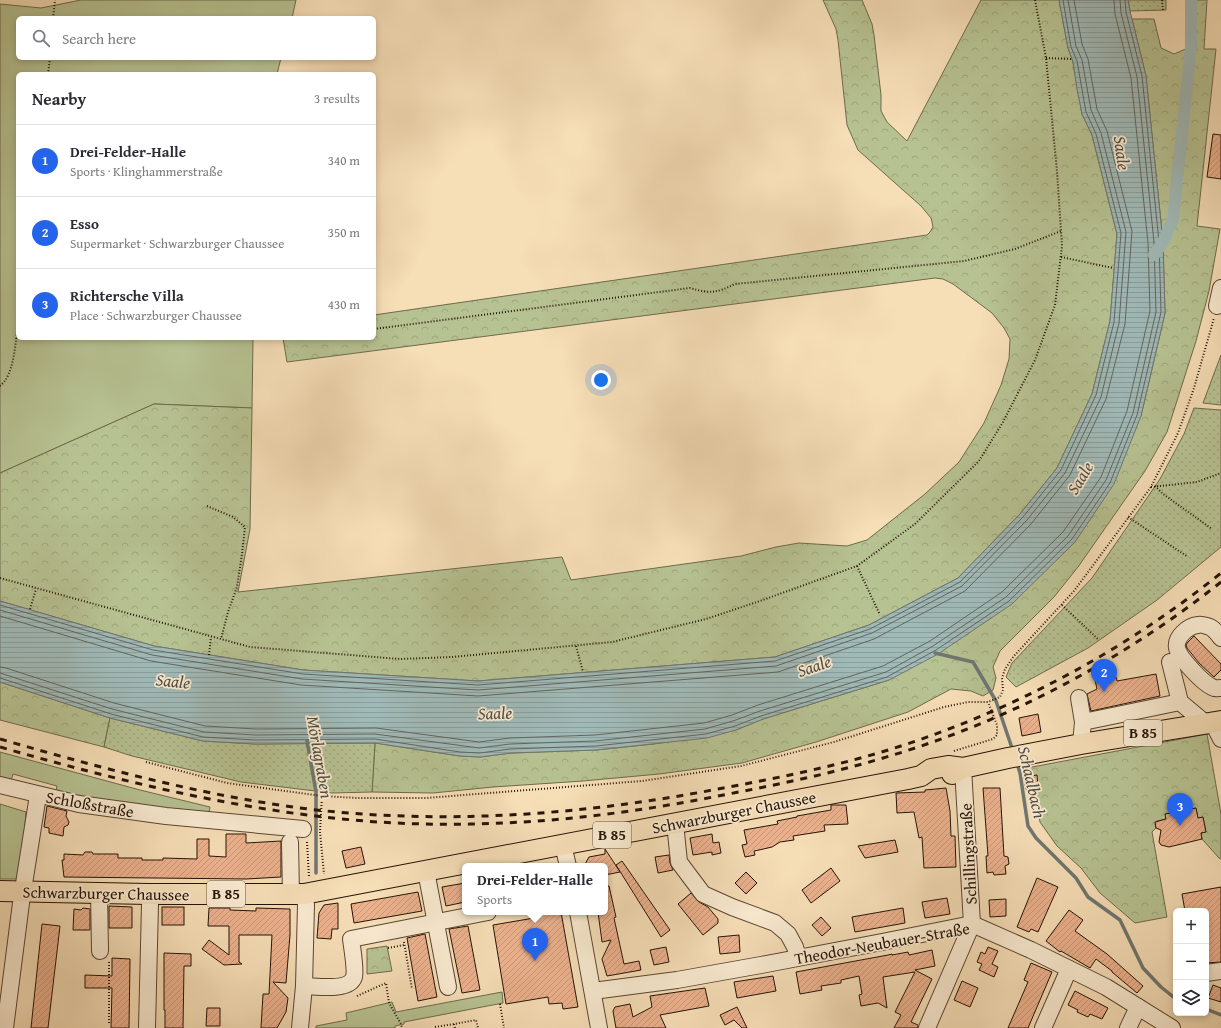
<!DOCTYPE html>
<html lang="en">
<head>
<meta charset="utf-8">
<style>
	body { margin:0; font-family:"Gentium Book Plus",serif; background:#f2f2f3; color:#2b2b33 }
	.controls { position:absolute; right:12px; bottom:12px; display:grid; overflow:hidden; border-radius:6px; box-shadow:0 2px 6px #0003 }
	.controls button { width:36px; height:36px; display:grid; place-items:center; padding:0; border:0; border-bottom:1px solid #e1e1e2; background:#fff; color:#2b2b33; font:20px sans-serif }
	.you { position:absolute; left:601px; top:380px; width:14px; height:14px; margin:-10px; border:3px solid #fff; border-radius:50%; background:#1a73e8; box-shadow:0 0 0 6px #1a73e833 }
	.badge { display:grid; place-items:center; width:26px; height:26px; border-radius:50%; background:#2563eb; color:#fff; font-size:13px; font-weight:700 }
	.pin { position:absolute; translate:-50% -33px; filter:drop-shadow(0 1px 2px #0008) }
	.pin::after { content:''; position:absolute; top:21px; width:14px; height:12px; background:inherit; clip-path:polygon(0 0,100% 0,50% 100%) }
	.popup { position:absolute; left:462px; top:863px; width:146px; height:52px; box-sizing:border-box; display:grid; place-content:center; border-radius:6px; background:#fff; filter:drop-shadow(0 1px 3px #0005); font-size:13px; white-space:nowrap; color:#7c7c81 }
	.popup b { font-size:15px; color:#2b2b33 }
	.popup::after { content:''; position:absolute; left:50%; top:100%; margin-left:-8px; border:8px solid transparent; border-top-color:#fff }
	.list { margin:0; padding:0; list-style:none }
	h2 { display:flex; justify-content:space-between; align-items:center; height:52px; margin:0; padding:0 16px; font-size:17px }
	h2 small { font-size:13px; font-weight:400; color:#7c7c81 }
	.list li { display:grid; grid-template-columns:26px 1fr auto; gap:12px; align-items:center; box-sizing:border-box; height:72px; padding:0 16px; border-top:1px solid #e1e1e2 }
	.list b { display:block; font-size:15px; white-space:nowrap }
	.list p { margin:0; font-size:13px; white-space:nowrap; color:#7c7c81 }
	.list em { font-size:13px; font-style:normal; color:#7c7c81 }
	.icon { flex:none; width:22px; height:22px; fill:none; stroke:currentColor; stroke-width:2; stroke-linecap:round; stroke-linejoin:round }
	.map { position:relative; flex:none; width:1221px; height:1028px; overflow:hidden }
	.search { position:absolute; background:#fff; box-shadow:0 2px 6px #0003; left:16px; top:16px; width:360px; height:44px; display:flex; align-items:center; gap:10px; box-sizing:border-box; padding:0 14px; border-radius:6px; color:#7c7c81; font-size:15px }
	.panel { position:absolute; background:#fff; box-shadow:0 2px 6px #0003; left:16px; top:72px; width:360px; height:268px; border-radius:6px }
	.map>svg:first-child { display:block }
</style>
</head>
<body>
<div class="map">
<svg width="1221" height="1028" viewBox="0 0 1221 1028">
	<defs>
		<pattern id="forest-crowns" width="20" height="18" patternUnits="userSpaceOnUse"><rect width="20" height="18" fill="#b7c292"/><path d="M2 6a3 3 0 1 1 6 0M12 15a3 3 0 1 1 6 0" fill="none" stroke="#9da67c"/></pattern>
		<pattern id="garden-dots" width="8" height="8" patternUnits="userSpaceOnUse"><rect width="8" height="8" fill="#b7c292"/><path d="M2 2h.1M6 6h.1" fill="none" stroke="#9da67c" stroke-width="1.8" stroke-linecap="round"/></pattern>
		<pattern id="water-rules" width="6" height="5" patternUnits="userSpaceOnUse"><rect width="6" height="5" fill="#a0bab8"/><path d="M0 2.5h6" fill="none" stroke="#8a9f9d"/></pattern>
		<pattern id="building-hatch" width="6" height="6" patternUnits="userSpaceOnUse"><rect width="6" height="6" fill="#ecb28e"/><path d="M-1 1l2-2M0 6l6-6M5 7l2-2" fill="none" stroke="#ca9879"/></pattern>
	</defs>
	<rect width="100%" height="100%" fill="#f6deb7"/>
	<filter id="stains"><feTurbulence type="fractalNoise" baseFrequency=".005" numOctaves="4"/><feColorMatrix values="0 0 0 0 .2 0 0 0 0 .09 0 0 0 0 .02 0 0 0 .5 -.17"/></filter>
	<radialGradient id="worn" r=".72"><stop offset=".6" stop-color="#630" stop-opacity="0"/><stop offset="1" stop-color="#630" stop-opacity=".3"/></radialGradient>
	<g fill="#b7c292" stroke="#6e6a4c">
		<path d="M 81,0 L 296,0 L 292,18 L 18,18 L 18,58 L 281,58 L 277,74 L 18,74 L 18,338 L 253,338 L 252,408 L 154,404 L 0,473 L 0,4 L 41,8 Z"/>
		<path d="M 0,752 L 140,790 L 210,807 L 209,813 L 55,796 L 57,786 L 13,774 L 10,785 L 0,782 Z"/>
		<path d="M 0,804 L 26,812 L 21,873 L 17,879 L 0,879 Z"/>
		<path d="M 502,992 L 503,1003 L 404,1022 L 404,1024 L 395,1026 L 395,1028 L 316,1028 L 316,1026 L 347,1020 L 346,1013 L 392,1002 L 396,1012 Z"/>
	</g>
	<g fill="url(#forest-crowns)" stroke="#6e6a4c">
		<path d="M 823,0 L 862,0 L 872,24 L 874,35 L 881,95 L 881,111 L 887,122 L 907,141 L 981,0 L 1059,0 L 1068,48 L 1073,62 L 1082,114 L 1092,135 L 1117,234 L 1110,321 L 1092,394 L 1057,468 L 1020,514 L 958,578 L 869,625 L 775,657 L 478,681 L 303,670 L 154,646 L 0,601 L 0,473 L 154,404 L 252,408 L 250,529 L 238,592 L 562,557 L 571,580 L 741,556 L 776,547 L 799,543 L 847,546 L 867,540 L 925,494 L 959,462 L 984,423 L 1001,385 L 1009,359 L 1010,339 L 1004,328 L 992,313 L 953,284 L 943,279 L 935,278 L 287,362 L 283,338 L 374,338 L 374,315 L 927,235 L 930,232 L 933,227 L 932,222 L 931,218 L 921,206 L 858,150 L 847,125 L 838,40 L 836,29 Z"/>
		<path d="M 1196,0 L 1207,0 L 1204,49 L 1216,49 L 1197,226 L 1220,229 L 1209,291 L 1196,341 L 1167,432 L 1145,471 L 1078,567 L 1054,597 L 1000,651 L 993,667 L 996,678 L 993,690 L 983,696 L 971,691 L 951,689 L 908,712 L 816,742 L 742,763 L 659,774 L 583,781 L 493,787 L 433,793 L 372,792 L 375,743 L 460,756 L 480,757 L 511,753 L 596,750 L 654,744 L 736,730 L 763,719 L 889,680 L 1141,416 L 1165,313 L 1163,242 L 1146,76 L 1132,19 L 1154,19 L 1161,48 L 1174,54 L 1195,45 Z"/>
		<path d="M 0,682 L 110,718 L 104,747 L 0,720 Z"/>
		<path d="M 1207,734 L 1221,814 L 1221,859 L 1219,858 L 1202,839 L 1201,833 L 1206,832 L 1203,817 L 1198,818 L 1196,808 L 1186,810 L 1186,807 L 1176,812 L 1166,814 L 1166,819 L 1157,821 L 1155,824 L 1156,828 L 1152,832 L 1167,917 L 1135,923 L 1100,893 L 1081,868 L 1057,846 L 1040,822 L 1037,803 L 1026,789 L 1024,777 L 1027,768 Z"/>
		<path d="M 387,946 L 392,971 L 367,974 L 367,949 Z"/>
	</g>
	<g fill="url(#garden-dots)" stroke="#6e6a4c">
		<path d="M 1128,0 L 1166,0 L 1166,10 L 1130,11 Z"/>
		<path d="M 1221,355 L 1221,405 L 1203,403 Z"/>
		<path d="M 1194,408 L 1221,410 L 1221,547 L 1157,600 L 1088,648 L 1016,687 L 1006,677 L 1012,663 L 1092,578 L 1160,479 L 1184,434 Z"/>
		<path d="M 110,718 L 203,741 L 255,744 L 375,743 L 372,792 L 332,793 L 241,782 L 132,756 L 104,747 Z"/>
	</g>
	<g fill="url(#water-rules)" stroke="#6f7771">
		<path d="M 1059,0 L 1128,0 L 1130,11 L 1146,76 L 1163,242 L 1165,313 L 1141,416 L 1114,484 L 1075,542 L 1012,604 L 938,654 L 889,680 L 763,719 L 736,730 L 707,738 L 596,750 L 511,753 L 480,757 L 460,756 L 375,743 L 255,744 L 203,741 L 110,718 L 0,682 L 0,601 L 154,646 L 303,670 L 478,681 L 775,657 L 869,625 L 958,578 L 1020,514 L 1057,468 L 1092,394 L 1110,321 L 1117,234 L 1092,135 L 1082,114 L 1077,89 L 1073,62 L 1068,48 Z"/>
		<path d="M 1188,0 L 1196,0 L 1195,45 L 1191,47 L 1188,44 Z"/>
	</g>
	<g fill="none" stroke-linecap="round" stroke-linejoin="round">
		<g stroke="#63665f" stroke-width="1">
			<path d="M 0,605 L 153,650 L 303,674 L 478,685 L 775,661 L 870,629 L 960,582 L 1023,517 L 1061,470 L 1096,395 L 1114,322 L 1121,233 L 1096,134 L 1086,112 L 1077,61 L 1071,47 L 1063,0"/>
			<path d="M 0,610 L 152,655 L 302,679 L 478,690 L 776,666 L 872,633 L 962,586 L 1027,520 L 1065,473 L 1101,397 L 1119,323 L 1126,232 L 1101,133 L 1091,110 L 1082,60 L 1076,46 L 1068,0"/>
			<path d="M 0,616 L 151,661 L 301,685 L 478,696 L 778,672 L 874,639 L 965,591 L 1031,524 L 1070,475 L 1106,399 L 1125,324 L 1132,231 L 1107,131 L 1097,109 L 1088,59 L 1082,44 L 1074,0"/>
			<path d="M 0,667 L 6,668 L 114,703 L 205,726 L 256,729 L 376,728 L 479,742 L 510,738 L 595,735 L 704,723 L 732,715 L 758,705 L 883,666 L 930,641 L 1002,592 L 1063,532 L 1101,477 L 1127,411 L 1150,311 L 1148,243 L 1131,78 L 1115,14 L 1114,0"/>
			<path d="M 0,673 L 112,709 L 204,732 L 256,735 L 375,734 L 479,748 L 510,744 L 595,741 L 705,729 L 733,721 L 760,711 L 886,672 L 933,646 L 1006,597 L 1068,536 L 1106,480 L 1133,413 L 1156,312 L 1154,242 L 1137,77 L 1121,13 L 1120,0"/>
			<path d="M 0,678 L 111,714 L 203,737 L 255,740 L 375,739 L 460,752 L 480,753 L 510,749 L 596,746 L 706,734 L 735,726 L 761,716 L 887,677 L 936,650 L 1009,601 L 1072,539 L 1110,483 L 1137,415 L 1161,312 L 1159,242 L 1142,76 L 1126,12 L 1125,0"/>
		</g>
		<g stroke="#6f7771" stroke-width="3.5">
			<path d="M 935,653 L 973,662 L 996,701 L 1013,751"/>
			<path d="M 307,741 L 316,792 L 316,873"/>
			<path d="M 1017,763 L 1020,773 L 1028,826 L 1036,838 L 1076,878 L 1088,897 L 1120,920 L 1143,968 L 1161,987 L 1176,999"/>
			<path d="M 1206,1009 L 1221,1015"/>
		</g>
		<path stroke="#a0bab8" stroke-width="12" d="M 1154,255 L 1163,242 L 1173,219 L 1191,47 L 1191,0"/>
	</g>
	<g fill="url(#building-hatch)" stroke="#261306">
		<path d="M 1213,134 L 1221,135 L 1221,179 L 1207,177 Z"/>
		<path d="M 1194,636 L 1221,664 L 1221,670 L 1214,677 L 1199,663 L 1187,648 L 1186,645 L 1188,642 Z"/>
		<path d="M 1156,674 L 1160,696 L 1091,711 L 1087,694 L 1097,689 L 1095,680 L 1116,677 L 1117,681 Z"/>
		<path d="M 1038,714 L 1041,732 L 1022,736 L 1019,718 Z"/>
		<path d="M 1037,775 L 1038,787 L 1026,789 L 1024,777 Z"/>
		<path d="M 946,788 L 950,811 L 951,836 L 955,836 L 956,867 L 924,868 L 922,837 L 919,838 L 914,812 L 897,813 L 896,793 L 925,792 L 925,790 Z"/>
		<path d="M 983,788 L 1000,788 L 1004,856 L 1008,857 L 1009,864 L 1005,866 L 1006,874 L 994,875 L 993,872 L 987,873 L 986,856 L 988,856 Z"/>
		<path d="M 831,805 L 846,805 L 848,824 L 824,825 L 825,831 L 793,836 L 794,840 L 780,842 L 772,847 L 759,850 L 754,851 L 755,855 L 745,857 L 742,845 L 747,844 L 744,830 L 778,824 L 777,821 L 797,817 L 797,816 L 831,810 Z"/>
		<path d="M 47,806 L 67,811 L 66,816 L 69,822 L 68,825 L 64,827 L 63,836 L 49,833 L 49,828 L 44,827 Z"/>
		<path d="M 1186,806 L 1186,810 L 1196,808 L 1198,818 L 1203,817 L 1206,832 L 1201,833 L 1202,839 L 1169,847 L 1161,845 L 1159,842 L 1161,830 L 1156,828 L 1155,822 L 1166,819 L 1165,814 L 1176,812 L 1175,808 Z"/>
		<path d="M 226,834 L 246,834 L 246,843 L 281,841 L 281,877 L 246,879 L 64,877 L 62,860 L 64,860 L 64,854 L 83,855 L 85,852 L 92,852 L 93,854 L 118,854 L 118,858 L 142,858 L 142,860 L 163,860 L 163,858 L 197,859 L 197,839 L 209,839 L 209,856 L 226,857 Z"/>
		<path d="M 712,834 L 713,843 L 719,842 L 721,853 L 712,855 L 712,852 L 693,855 L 690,838 Z"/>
		<path d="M 895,840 L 898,852 L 865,858 L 858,846 Z"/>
		<path d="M 361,847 L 365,864 L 346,868 L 342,851 Z"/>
		<path d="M 605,849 L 611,858 L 620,872 L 605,875 L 605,866 L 584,866 L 589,857 L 605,854 Z"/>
		<path d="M 669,855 L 670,863 L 673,870 L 658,873 L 655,857 Z"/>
		<path d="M 622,861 L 670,930 L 661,937 L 616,865 Z"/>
		<path d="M 831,868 L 840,881 L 811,903 L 802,890 Z"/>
		<path d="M 746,872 L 757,883 L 746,894 L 735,883 Z"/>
		<path d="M 1037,878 L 1058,887 L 1038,932 L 1031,929 L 1029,932 L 1017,927 Z"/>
		<path d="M 465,883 L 465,902 L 446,906 L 442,887 Z"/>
		<path d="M 605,886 L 609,886 L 616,917 L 614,918 L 624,964 L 639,961 L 641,970 L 607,976 L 602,959 L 611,940 L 602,942 L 598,912 L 605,912 Z"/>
		<path d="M 1221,887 L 1221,962 L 1206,963 L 1206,911 L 1185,911 L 1182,894 Z"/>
		<path d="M 418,892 L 422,911 L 354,923 L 351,904 Z"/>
		<path d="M 691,893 L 699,902 L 708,907 L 718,919 L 718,923 L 703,935 L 678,904 Z"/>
		<path d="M 947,898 L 950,914 L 925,918 L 922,902 Z"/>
		<path d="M 1006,899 L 1006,916 L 990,917 L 989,900 Z"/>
		<path d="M 338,903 L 338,929 L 332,929 L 331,939 L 317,938 L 319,913 L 324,905 Z"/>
		<path d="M 109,906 L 132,907 L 132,928 L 109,928 Z"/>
		<rect x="162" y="907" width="22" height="18"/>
		<path d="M 83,908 L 90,909 L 90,930 L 73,930 L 74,909 L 81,910 Z"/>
		<path d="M 209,908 L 230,908 L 230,910 L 256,911 L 256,908 L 290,909 L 290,935 L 286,983 L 273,982 L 288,998 L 286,1012 L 277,1028 L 261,1028 L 263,994 L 269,994 L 272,935 L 239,935 L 239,962 L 242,964 L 224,965 L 202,949 L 209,940 L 229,955 L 229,926 L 208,926 Z"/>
		<path d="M 903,908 L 905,923 L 855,932 L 852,917 Z"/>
		<path d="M 1069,910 L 1083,920 L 1075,931 L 1107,954 L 1143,986 L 1137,993 L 1112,972 L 1112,971 L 1096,959 L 1090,968 L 1061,951 L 1060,952 L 1046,941 Z"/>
		<path d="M 533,912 L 561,912 L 578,1007 L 563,1009 L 562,1003 L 549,1004 L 548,997 L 506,1004 L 493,925 L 534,918 Z"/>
		<path d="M 821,917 L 831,928 L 822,936 L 812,925 Z"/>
		<path d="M 42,924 L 60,926 L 48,1028 L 31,1028 Z"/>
		<path d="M 468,926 L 480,990 L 462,993 L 449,929 Z"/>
		<path d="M 425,934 L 437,997 L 418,1001 L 407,938 Z"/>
		<path d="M 739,935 L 740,952 L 720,954 L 718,937 Z"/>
		<path d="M 666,947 L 669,962 L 654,965 L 650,950 Z"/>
		<path d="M 988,947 L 998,951 L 992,964 L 998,967 L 994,977 L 979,970 L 982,964 L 977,962 L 981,952 L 985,954 Z"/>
		<path d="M 932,950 L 935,966 L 915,970 L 932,979 L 911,1022 L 918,1025 L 918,1028 L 894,1028 L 901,1015 L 895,1012 L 915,972 L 883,977 L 887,1008 L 878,1003 L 861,1006 L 859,995 L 862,994 L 859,976 L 841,980 L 841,983 L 821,986 L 822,990 L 800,994 L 796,972 L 888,955 L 892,954 L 892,955 L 908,952 L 909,955 Z"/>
		<path d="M 164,953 L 191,954 L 191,966 L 184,966 L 183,1028 L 165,1028 L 165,1010 L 164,1010 Z"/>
		<path d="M 112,958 L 130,959 L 129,1028 L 111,1028 L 112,988 L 85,988 L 85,975 L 112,976 Z"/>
		<path d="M 1031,963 L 1052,972 L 1028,1028 L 1008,1028 L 1028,982 L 1024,980 Z"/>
		<path d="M 773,976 L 776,991 L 737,998 L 734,982 Z"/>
		<path d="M 962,981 L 978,988 L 970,1007 L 954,1000 Z"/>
		<path d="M 1213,985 L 1221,988 L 1221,1002 L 1208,998 Z"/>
		<path d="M 705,988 L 709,1006 L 660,1015 L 666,1028 L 616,1028 L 613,1011 L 615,1007 L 630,1004 L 633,1017 L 652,1007 L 650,996 Z"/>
		<path d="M 1075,991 L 1108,1008 L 1102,1019 L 1090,1014 L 1088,1017 L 1077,1012 L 1078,1010 L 1068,1005 Z"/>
		<path d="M 737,1007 L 747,1028 L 742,1028 L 734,1020 L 725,1025 L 720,1015 Z"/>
		<path d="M 207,1008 L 220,1008 L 220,1026 L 206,1026 Z"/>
	</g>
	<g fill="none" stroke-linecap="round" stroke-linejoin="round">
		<defs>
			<g id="minor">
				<path d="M 1217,306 L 1221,288"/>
				<path d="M 1221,638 C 1218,634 1214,629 1210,627 C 1207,626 1201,624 1198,625 C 1188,626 1175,637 1177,648 C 1179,658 1203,683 1212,687 C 1215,689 1218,688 1221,688"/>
				<path d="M 1170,662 L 1180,702 L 1205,723"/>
				<path d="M 1079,698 L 1083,722 L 1081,744"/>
				<path d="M 1216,721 L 1217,731 L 1221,739"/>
				<path d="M 1083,722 L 1180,702"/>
				<path d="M 0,785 L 79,804 L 166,816 L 303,829"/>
				<path d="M 675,823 L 679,862 L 703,894 L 732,907 L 775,923 L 788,934 L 795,947 L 798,957"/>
				<path d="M 290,842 L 291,894"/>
				<path d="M 563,845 L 568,866"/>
				<path d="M 426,871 L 448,987"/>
				<path d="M 99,893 L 100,951"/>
				<path d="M 578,912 L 599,1028"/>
				<path d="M 1206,973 L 1221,971"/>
				<path d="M 304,986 C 316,986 349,992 354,977 C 356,970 352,947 351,939 L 488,912"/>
				<path d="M 593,991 L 677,980 L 761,965 L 882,942 L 972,924 L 1031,950 L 1106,987 L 1172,1028"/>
				<path d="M 5,1028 L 21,903 L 38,795"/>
				<path d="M 147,1028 L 150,904 L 148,894"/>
				<path d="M 300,1028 L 304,986 L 306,905 L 304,894"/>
				<path d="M 927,1028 L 972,924 L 963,768"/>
				<path d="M 1043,1028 L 1069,969"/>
				<path d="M 1128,1028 L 1138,1007"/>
			</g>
			<g id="major">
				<path d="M 952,774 L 963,768 L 1008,758 L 1081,744 L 1221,721"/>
				<path d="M 0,891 L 148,894 L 304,894 L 908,779 L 921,776 L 931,769 L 948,766 L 963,768"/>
			</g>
		</defs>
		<use href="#minor" stroke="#5a4632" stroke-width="18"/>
		<use href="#major" stroke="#261306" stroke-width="22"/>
		<g stroke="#261306" stroke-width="2" stroke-dasharray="1 2" stroke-linecap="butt">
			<path d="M 1162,0 L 1163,10"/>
			<path d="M 53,18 L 55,0"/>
			<path d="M 1046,58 L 1072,59"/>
			<path d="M 48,74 L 50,58"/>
			<path d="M 1061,257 L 1113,268"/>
			<path d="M 374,329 L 690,288 C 711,294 716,293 735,284 L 964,261 L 1015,249 L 1061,231"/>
			<path d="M 0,386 C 15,374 15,342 18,324"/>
			<path d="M 1155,486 L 1163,494 L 1212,529"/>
			<path d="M 1151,487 L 1197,482 L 1221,473"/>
			<path d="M 207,506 L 233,517 L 245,527 L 242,554 L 237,587 L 228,612 L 221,639"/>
			<path d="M 1128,517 L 1188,557"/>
			<path d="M 857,566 L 880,615"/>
			<path d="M 0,578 L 250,647 L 400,659 L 452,657 L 612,642 L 706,619 L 760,601 L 857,566 L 915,524 L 979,461 L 1003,422 L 1035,360 L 1055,305 L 1062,246 L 1057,171 L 1046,58 L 1035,0"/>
			<path d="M 1062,605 L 1099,640"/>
			<path d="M 30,609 L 36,589"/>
			<path d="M 576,646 L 583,672"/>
			<path d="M 209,655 L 211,637"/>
			<path d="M 954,751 L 993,739 L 997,735 L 997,725 L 988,702"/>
			<path d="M 146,762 L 227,783 L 322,796 L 357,798 L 426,798 L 642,781 L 741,766 L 834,742 L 944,707 L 968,702 L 988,702 L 1000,697 L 1003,690 L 1002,678 L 1005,669 L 1014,656 L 1074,591 L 1151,487 L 1178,433 L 1194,388 L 1214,318"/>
			<path d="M 322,796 L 320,832 L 324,874"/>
			<path d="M 307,842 L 309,877"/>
			<path d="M 404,942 L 412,989"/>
			<path d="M 388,948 L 404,945"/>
			<path d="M 357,996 L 386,983 L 389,1003 L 401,1024 L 402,1028"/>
			<path d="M 500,1004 L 504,1028"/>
			<path d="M 109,1023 L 109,960"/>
			<path d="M 435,1027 L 454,1024"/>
			<path d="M 455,1028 L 454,1024 L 476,1020 L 478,1028"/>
		</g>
		<use href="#minor" stroke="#f9ead0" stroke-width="16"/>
		<use href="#major" stroke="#f6deb7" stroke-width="20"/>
		<g stroke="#261306" stroke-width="3" stroke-dasharray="7 7" stroke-linecap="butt">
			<path d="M 0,739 C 101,768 204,796 308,809 C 445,825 582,815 718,789 C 789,776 862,761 930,736 C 1036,698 1134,643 1221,573"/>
			<path d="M 0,747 C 116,780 232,809 353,820 C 475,831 597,820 718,796 C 776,785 835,773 893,755 C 1012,719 1124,659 1221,582"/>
		</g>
	</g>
	<g text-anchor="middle" stroke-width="3.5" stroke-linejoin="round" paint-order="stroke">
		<g fill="#f9ead0" stroke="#655443" stroke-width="1">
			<rect x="1124" y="720" width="38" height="26" rx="3"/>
			<rect x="593" y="822" width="38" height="26" rx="3"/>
			<rect x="207" y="881" width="38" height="26" rx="3"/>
		</g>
		<g font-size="15" font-weight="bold" fill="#261306">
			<text x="1143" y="738">B 85</text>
			<text x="612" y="840">B 85</text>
			<text x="226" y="899">B 85</text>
		</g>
		<g font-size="16" fill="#261306" stroke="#f9ead0">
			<text transform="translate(90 804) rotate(10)" y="6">Schloßstraße</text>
			<text transform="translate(734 812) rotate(-11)" y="6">Schwarzburger Chaussee</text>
			<text transform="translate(968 854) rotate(-93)" y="6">Schillingstraße</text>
			<text transform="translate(106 893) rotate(1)" y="6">Schwarzburger Chaussee</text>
			<text transform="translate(882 943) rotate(-10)" y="6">Theodor-Neubauer-Straße</text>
		</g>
		<g font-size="17" font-style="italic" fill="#514d44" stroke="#f9ead0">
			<text transform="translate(1122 153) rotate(82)" y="6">Saale</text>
			<text transform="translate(1080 478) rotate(-59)" y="6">Saale</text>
			<text transform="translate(814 666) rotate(-19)" y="6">Saale</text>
			<text transform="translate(173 681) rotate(6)" y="6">Saale</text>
			<text transform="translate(495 713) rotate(-2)" y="6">Saale</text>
			<text transform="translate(320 757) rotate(80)" y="6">Mörlagraben</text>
			<text transform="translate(1032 782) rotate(77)" y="6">Schaalbach</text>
		</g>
	</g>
	<rect width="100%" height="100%" filter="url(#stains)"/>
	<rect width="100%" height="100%" fill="url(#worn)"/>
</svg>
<div class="controls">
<button>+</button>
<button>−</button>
<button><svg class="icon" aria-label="layers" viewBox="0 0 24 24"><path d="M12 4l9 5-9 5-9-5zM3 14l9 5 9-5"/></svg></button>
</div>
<div class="you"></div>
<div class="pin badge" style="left:535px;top:961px">1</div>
<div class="popup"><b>Drei-Felder-Halle</b>Sports</div>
<div class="pin badge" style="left:1104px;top:692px">2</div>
<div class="pin badge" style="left:1180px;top:826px">3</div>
<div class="search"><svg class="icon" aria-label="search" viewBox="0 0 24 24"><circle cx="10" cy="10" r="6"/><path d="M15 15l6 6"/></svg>Search here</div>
<section class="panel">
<h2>Nearby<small>3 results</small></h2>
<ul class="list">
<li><span class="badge">1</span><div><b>Drei-Felder-Halle</b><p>Sports · Klinghammerstraße</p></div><em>340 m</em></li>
<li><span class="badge">2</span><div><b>Esso</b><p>Supermarket · Schwarzburger Chaussee</p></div><em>350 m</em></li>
<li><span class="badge">3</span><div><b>Richtersche Villa</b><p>Place · Schwarzburger Chaussee</p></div><em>430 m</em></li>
</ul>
</section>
</div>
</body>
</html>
